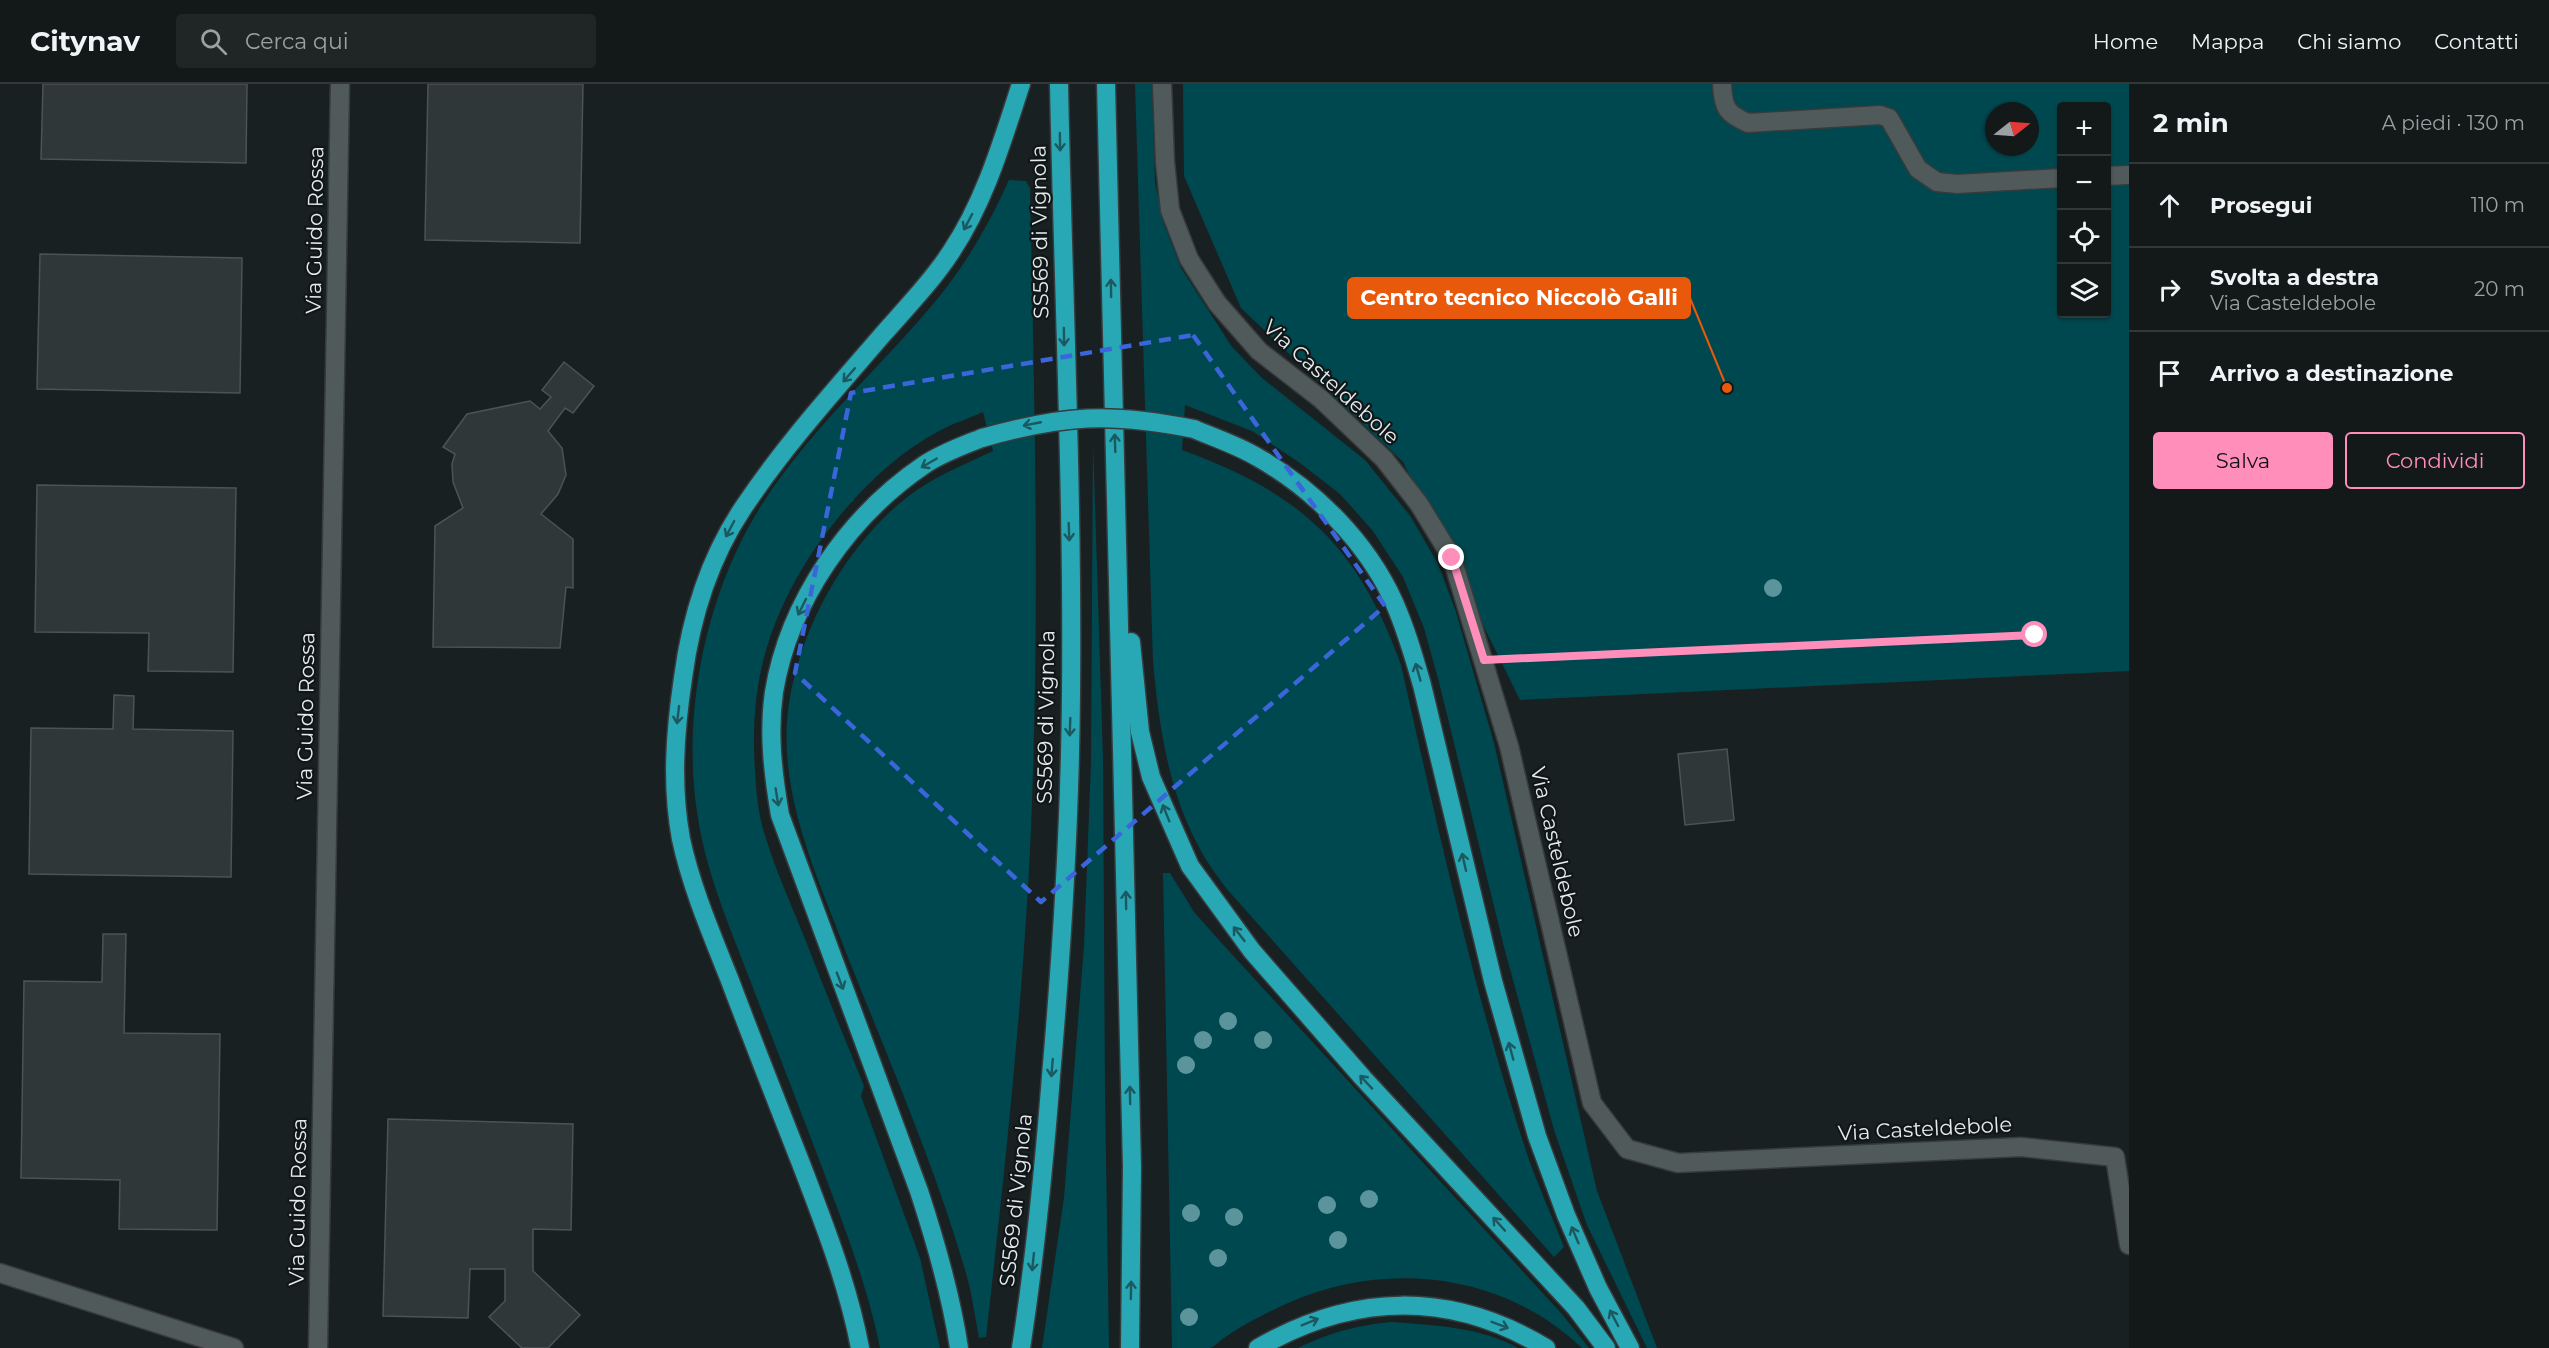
<!DOCTYPE html>
<html lang="it">
<head>
<meta charset="utf-8">
<style>
	body { margin:0; font-family:Montserrat,sans-serif; background:#202526; color:#f1f3f6 }
	.controls { position:absolute; right:18px; top:18px; display:grid; overflow:hidden; border-radius:6px; box-shadow:0 2px 4px #0004 }
	.controls button { width:54px; height:54px; display:grid; place-items:center; padding:0; border:0; border-bottom:2px solid #323738; background:#131819; color:#f1f3f6; font:30px sans-serif }
	.compass { position:absolute; left:1985px; top:18px; width:54px; height:54px; border-radius:50%; background:#131819; box-shadow:0 2px 4px #0004; rotate:73deg }
	.stop { position:absolute; width:18px; height:18px; margin:-14px; border:4px solid #ff8ebb; border-radius:50%; background:#fff }
	.stop.end { background:#ff8ebb; border-color:#fff; box-shadow:0 2px 6px #0008 }
	.list { margin:0; padding:0; list-style:none }
	h2 { display:flex; justify-content:space-between; align-items:center; height:78px; margin:0; padding:0 24px; font-size:26px }
	h2 small { font-size:20px; font-weight:400; color:#9da0a2 }
	.list li { display:grid; grid-template-columns:39px 1fr auto; gap:18px; align-items:center; box-sizing:border-box; height:84px; padding:0 24px; border-top:2px solid #323738 }
	.list b { display:block; font-size:22px; white-space:nowrap }
	.list p { margin:0; font-size:20px; white-space:nowrap; color:#9da0a2 }
	.list em { font-size:20px; font-style:normal; color:#9da0a2 }
	.actions { display:flex; gap:12px; padding:18px 24px }
	.actions a { flex:1; padding:14px 0; border:2px solid #ff8ebb; border-radius:6px; text-align:center; font-size:21px; color:#ff8ebb }
	.actions .main { background:#ff8ebb; color:#111 }
	.icon { flex:none; width:33px; height:33px; fill:none; stroke:currentColor; stroke-width:2; stroke-linecap:round; stroke-linejoin:round }
	.map { position:relative; flex:none; width:2129px; height:1264px; overflow:hidden }
	header { display:flex; align-items:center; gap:36px; box-sizing:border-box; height:84px; padding:0 30px; background:#131819; border-bottom:2px solid #323738 }
	header strong { font-size:28px }
	nav { display:flex; gap:33px; margin-inline-start:auto; font-size:21px }
	.search { width:420px; height:54px; background:#202526; display:flex; align-items:center; gap:15px; box-sizing:border-box; padding:0 21px; border-radius:6px; color:#9da0a2; font-size:22px }
	main { display:flex }
	aside { flex:1; background:#131819 }
	.map>svg:first-child { display:block }
</style>
</head>
<body>
<header>
<strong>Citynav</strong>
<div class="search"><svg class="icon" aria-label="search" viewBox="0 0 24 24"><circle cx="10" cy="10" r="6"/><path d="M15 15l6 6"/></svg>Cerca qui</div>
<nav><a>Home</a><a>Mappa</a><a>Chi siamo</a><a>Contatti</a></nav>
</header>
<main>
<div class="map">
<svg width="2129" height="1264" viewBox="0 0 2129 1264">
	<rect width="100%" height="100%" fill="#192021"/>
	<g fill="#00484f" fill-rule="evenodd">
		<path d="M 1135,0 L 1152,0 L 1155,98 L 1164,140 L 1181,184 L 1232,263 L 1262,294 L 1365,376 L 1411,433 L 1438,480 L 1455,525 L 1494,659 L 1597,1107 L 1657,1264 L 1647,1264 L 1587,1141 L 1554,1046 L 1504,863 L 1439,598 L 1424,544 L 1403,493 L 1373,447 L 1340,410 L 1300,379 L 1252,347 L 1185,321 L 1182,366 C 1301,409 1358,462 1401,581 C 1438,745 1474,910 1527,1070 C 1538,1102 1552,1132 1564,1163 L 1554,1173 L 1226,804 C 1217,791 1207,779 1200,765 C 1168,707 1159,642 1153,577 Z"/>
		<path d="M 1183,0 L 2129,0 L 2129,587 L 1520,616 L 1403,378 L 1241,224 L 1184,92 ZM 2062,22 L 2106,22 L 2106,230 L 2062,230 ZM 1994,27 L 2030,27 L 2030,63 L 1994,63 Z"/>
		<path d="M 1009,96 L 1026,97 L 1030,104 C 1035,337 1041,571 1028,804 C 1019,954 1003,1103 986,1253 L 979,1254 C 975,1232 972,1210 966,1189 C 935,1082 890,979 849,876 C 824,809 791,740 787,668 C 781,574 840,460 917,406 C 941,390 967,379 993,367 L 983,328 C 970,334 954,339 941,346 C 891,372 849,416 816,463 C 768,534 749,600 755,686 C 756,706 758,729 764,748 C 775,785 791,820 805,855 C 824,904 844,953 864,1002 L 861,1012 L 920,1174 L 940,1264 L 880,1264 C 867,1199 843,1140 820,1078 C 797,1017 773,956 750,896 C 729,841 705,786 697,728 C 683,634 703,527 748,444 C 797,355 876,290 939,213 C 968,177 990,138 1009,96 Z"/>
		<path d="M 1093,358 L 1103,676 L 1105,1011 L 1109,1264 L 1042,1264 L 1064,1114 L 1084,862 L 1091,677 Z"/>
		<path d="M 1163,789 L 1170,789 L 1194,828 L 1218,855 L 1561,1229 L 1589,1264 L 1582,1264 C 1504,1189 1386,1175 1288,1219 C 1266,1229 1244,1240 1224,1254 C 1219,1257 1215,1263 1209,1264 C 1197,1264 1184,1264 1172,1264 Z"/>
		<path d="M 1391,1238 C 1432,1241 1481,1243 1518,1264 L 1298,1264 C 1331,1248 1355,1242 1391,1238 Z"/>
	</g>
	<g fill="#2f3738" stroke="#4b5455" stroke-width="1.5">
		<path d="M 43,0 L 247,0 L 246,79 L 41,75 Z"/>
		<path d="M 428,0 L 583,0 L 580,159 L 425,156 Z"/>
		<path d="M 40,170 L 242,174 L 240,309 L 37,305 Z"/>
		<path d="M 564,278 L 594,302 L 573,329 L 565,324 L 548,347 L 562,364 L 566,391 L 558,410 L 541,430 L 573,455 L 573,504 L 566,503 L 560,564 L 433,563 L 435,442 L 463,424 L 453,398 L 452,380 L 455,370 L 443,363 L 467,330 L 530,317 L 540,325 L 551,313 L 542,306 Z"/>
		<path d="M 37,401 L 236,404 L 233,588 L 148,587 L 149,549 L 35,548 Z"/>
		<path d="M 114,611 L 134,612 L 133,645 L 233,647 L 231,793 L 29,790 L 31,644 L 113,645 Z"/>
		<path d="M 1727,665 L 1734,736 L 1685,741 L 1678,670 Z"/>
		<path d="M 103,850 L 126,850 L 124,949 L 220,950 L 217,1146 L 119,1145 L 120,1096 L 21,1094 L 24,897 L 102,898 Z"/>
		<path d="M 388,1035 L 573,1040 L 571,1146 L 533,1145 L 533,1187 L 580,1231 L 548,1264 L 522,1264 L 489,1233 L 505,1217 L 505,1185 L 470,1185 L 468,1234 L 383,1232 Z"/>
	</g>
	<g fill="none" stroke-linecap="round" stroke-linejoin="round">
		<defs>
			<g id="minor">
				<path d="M 1162,0 L 1165,78 L 1170,126 L 1189,175 L 1217,219 L 1259,267 L 1321,315 L 1384,375 L 1419,420 L 1452,474 L 1509,662 L 1592,1019 L 1627,1065 L 1678,1079 L 2021,1063 L 2115,1073 L 2129,1161"/>
				<path d="M 1722,0 C 1723,24 1727,30 1748,39 L 1880,31 L 1889,34 L 1918,85 L 1937,98 L 1957,100 L 2062,94"/>
				<path d="M 2106,92 L 2129,91"/>
				<path d="M 0,1189 L 234,1264"/>
				<path d="M 318,1264 L 340,0"/>
			</g>
			<g id="highway">
				<path d="M 1106,0 L 1132,1083 L 1130,1264"/>
				<path d="M 1194,345 C 1215,354 1237,361 1257,373 C 1314,405 1367,458 1394,518 C 1406,545 1414,573 1422,601 L 1493,897 L 1537,1052 L 1566,1131 L 1598,1204 L 1630,1264"/>
				<path d="M 1131,558 L 1140,648 L 1151,693 L 1190,782 L 1252,867 L 1363,994 L 1576,1224 L 1606,1264"/>
				<path d="M 860,1264 C 848,1200 823,1137 800,1077 C 776,1016 752,955 729,894 C 711,849 691,802 681,755 C 671,701 675,648 683,594 C 691,533 709,475 743,424 C 785,361 835,306 884,249 C 907,223 932,197 951,168 C 985,117 1002,58 1021,0"/>
				<path d="M 959,1264 C 951,1210 936,1159 919,1107 L 780,731 C 773,690 768,649 774,608 C 789,517 849,432 924,381 C 942,369 962,362 982,354"/>
				<path d="M 1021,1264 C 1035,1174 1044,1083 1051,992 C 1062,865 1070,738 1071,611 C 1073,407 1063,203 1059,0"/>
				<path d="M 1258,1264 C 1353,1209 1450,1206 1546,1264"/>
			</g>
		</defs>
		<use href="#minor" stroke="#363b3c" stroke-width="21"/>
		<use href="#highway" stroke="#363b3c" stroke-width="21"/>
		<path stroke="#747b7c" stroke-width="4" stroke-dasharray="4.5 4.5" stroke-linecap="butt" d="M 1509,575 L 2035,551"/>
		<use href="#minor" stroke="#515a5b" stroke-width="18"/>
		<use href="#highway" stroke="#28a7b5" stroke-width="18"/>
		<defs>
			<path id="highway-bridge" d="M 982,354 C 1063,331 1111,328 1194,345"/>
		</defs>
		<use href="#highway-bridge" stroke="#363b3c" stroke-width="21" stroke-linecap="butt"/>
		<use href="#highway-bridge" stroke="#28a7b5" stroke-width="18"/>
	</g>
	<g fill="#5c949b">
		<circle cx="1773" cy="504" r="9"/>
		<circle cx="1228" cy="937" r="9"/>
		<circle cx="1203" cy="956" r="9"/>
		<circle cx="1263" cy="956" r="9"/>
		<circle cx="1186" cy="981" r="9"/>
		<circle cx="1369" cy="1115" r="9"/>
		<circle cx="1327" cy="1121" r="9"/>
		<circle cx="1191" cy="1129" r="9"/>
		<circle cx="1234" cy="1133" r="9"/>
		<circle cx="1338" cy="1156" r="9"/>
		<circle cx="1218" cy="1174" r="9"/>
		<circle cx="1189" cy="1233" r="9"/>
	</g>
	<defs><path id="oneway-shaft" d="M-6 0H5M1.5-3L5.5 0L1.5 3" fill="none" stroke-width="1.6" stroke-linecap="round" stroke-linejoin="round" transform="scale(1.5)"/></defs>
	<g stroke="#1b585f">
		<use href="#oneway-shaft" transform="translate(1060 58) rotate(89)"/>
		<use href="#oneway-shaft" transform="translate(968 138) rotate(118)"/>
		<use href="#oneway-shaft" transform="translate(1111 204) rotate(-91)"/>
		<use href="#oneway-shaft" transform="translate(1064 253) rotate(89)"/>
		<use href="#oneway-shaft" transform="translate(849 291) rotate(131)"/>
		<use href="#oneway-shaft" transform="translate(1032 340) rotate(169)"/>
		<use href="#oneway-shaft" transform="translate(1115 359) rotate(-92)"/>
		<use href="#oneway-shaft" transform="translate(929 379) rotate(150)"/>
		<use href="#oneway-shaft" transform="translate(730 445) rotate(118)"/>
		<use href="#oneway-shaft" transform="translate(1069 448) rotate(88)"/>
		<use href="#oneway-shaft" transform="translate(802 523) rotate(116)"/>
		<use href="#oneway-shaft" transform="translate(1418 588) rotate(-106)"/>
		<use href="#oneway-shaft" transform="translate(678 631) rotate(97)"/>
		<use href="#oneway-shaft" transform="translate(1070 643) rotate(92)"/>
		<use href="#oneway-shaft" transform="translate(777 713) rotate(81)"/>
		<use href="#oneway-shaft" transform="translate(1166 729) rotate(-112)"/>
		<use href="#oneway-shaft" transform="translate(1464 778) rotate(-103)"/>
		<use href="#oneway-shaft" transform="translate(1126 816) rotate(-91)"/>
		<use href="#oneway-shaft" transform="translate(1239 850) rotate(-128)"/>
		<use href="#oneway-shaft" transform="translate(840 897) rotate(69)"/>
		<use href="#oneway-shaft" transform="translate(1511 967) rotate(-105)"/>
		<use href="#oneway-shaft" transform="translate(1052 984) rotate(95)"/>
		<use href="#oneway-shaft" transform="translate(1366 998) rotate(-133)"/>
		<use href="#oneway-shaft" transform="translate(1130 1011) rotate(-91)"/>
		<use href="#oneway-shaft" transform="translate(1499 1140) rotate(-132)"/>
		<use href="#oneway-shaft" transform="translate(1575 1151) rotate(-113)"/>
		<use href="#oneway-shaft" transform="translate(1033 1178) rotate(96)"/>
		<use href="#oneway-shaft" transform="translate(1131 1206) rotate(-89)"/>
		<use href="#oneway-shaft" transform="translate(1614 1234) rotate(-118)"/>
		<use href="#oneway-shaft" transform="translate(1310 1238) rotate(-22)"/>
		<use href="#oneway-shaft" transform="translate(1500 1241) rotate(21)"/>
	</g>
	<g fill="none" stroke-linecap="round" stroke-linejoin="round">
		<path stroke="#ff8ebb" stroke-width="8" d="M 1452,474 L 1484,576 L 2035,551"/>
	</g>
	<path fill="none" stroke="#3b65db" stroke-width="4.5" stroke-dasharray="12 8" stroke-linejoin="round" d="M 1193,251 L 1385,522 L 1041,818 L 795,589 L 851,309 Z"/>
	<g text-anchor="middle" stroke-width="4.5" stroke-linejoin="round" paint-order="stroke">
		<g font-size="21" fill="#e5eaeb" stroke="#101718">
			<text transform="translate(315 146) rotate(-89)" y="7">Via Guido Rossa</text>
			<text transform="translate(1040 148) rotate(-91)" y="7">SS569 di Vignola</text>
			<text transform="translate(1331 298) rotate(42)" y="7">Via Casteldebole</text>
			<text transform="translate(306 632) rotate(-89)" y="7">Via Guido Rossa</text>
			<text transform="translate(1046 633) rotate(-89)" y="7">SS569 di Vignola</text>
			<text transform="translate(1557 768) rotate(77)" y="7">Via Casteldebole</text>
			<text transform="translate(1925 1045) rotate(-3)" y="7">Via Casteldebole</text>
			<text transform="translate(1016 1116) rotate(-84)" y="7">SS569 di Vignola</text>
			<text transform="translate(298 1118) rotate(-89)" y="7">Via Guido Rossa</text>
		</g>
	</g>
	<path fill="none" stroke="#e8590c" stroke-width="2" d="M1727 304L1690 214"/>
	<circle fill="#e8590c" stroke="#101718" stroke-width="2" cx="1727" cy="304" r="6"/>
	<rect fill="#e8590c" stroke="#e8590c" stroke-width="2" x="1348" y="194" width="342" height="40" rx="6"/>
	<g font-size="22" text-anchor="middle" font-weight="bold" fill="#fff">
		<text x="1519" y="221">Centro tecnico Niccolò Galli</text>
	</g>
</svg>
<div class="controls">
<button>+</button>
<button>−</button>
<button><svg class="icon" aria-label="locate" viewBox="0 0 24 24"><circle cx="12" cy="12" r="6"/><path d="M12 2v4M12 18v4M2 12h4M18 12h4"/></svg></button>
<button><svg class="icon" aria-label="layers" viewBox="0 0 24 24"><path d="M12 4l9 5-9 5-9-5zM3 14l9 5 9-5"/></svg></button>
</div>
<svg class="compass" viewBox="-18 -18 36 36"><path d="M0-13l5 13h-10z" fill="#e53935"/><path d="M0 13l5-13h-10z" fill="#9da0a2"/></svg>
<div class="stop" style="left:2035px;top:551px"></div>
<div class="stop end" style="left:1452px;top:474px"></div>
</div>
<aside>
<h2>2 min<small>A piedi · 130 m</small></h2>
<ul class="list">
<li><svg class="icon" aria-label="ahead" viewBox="0 0 24 24"><path d="M12 20V5M6 11l6-6 6 6"/></svg><div><b>Prosegui</b></div><em>110 m</em></li>
<li><svg class="icon" aria-label="right" viewBox="0 0 24 24"><path d="M7 20v-9h11M14 6l5 5-5 5"/></svg><div><b>Svolta a destra</b><p>Via Casteldebole</p></div><em>20 m</em></li>
<li><svg class="icon" aria-label="arrive" viewBox="0 0 24 24"><path d="M6 21V4h12l-3 4 3 4H6"/></svg><div><b>Arrivo a destinazione</b></div></li>
</ul>
<div class="actions"><a class="main">Salva</a><a>Condividi</a></div>
</aside>
</main>
</body>
</html>
